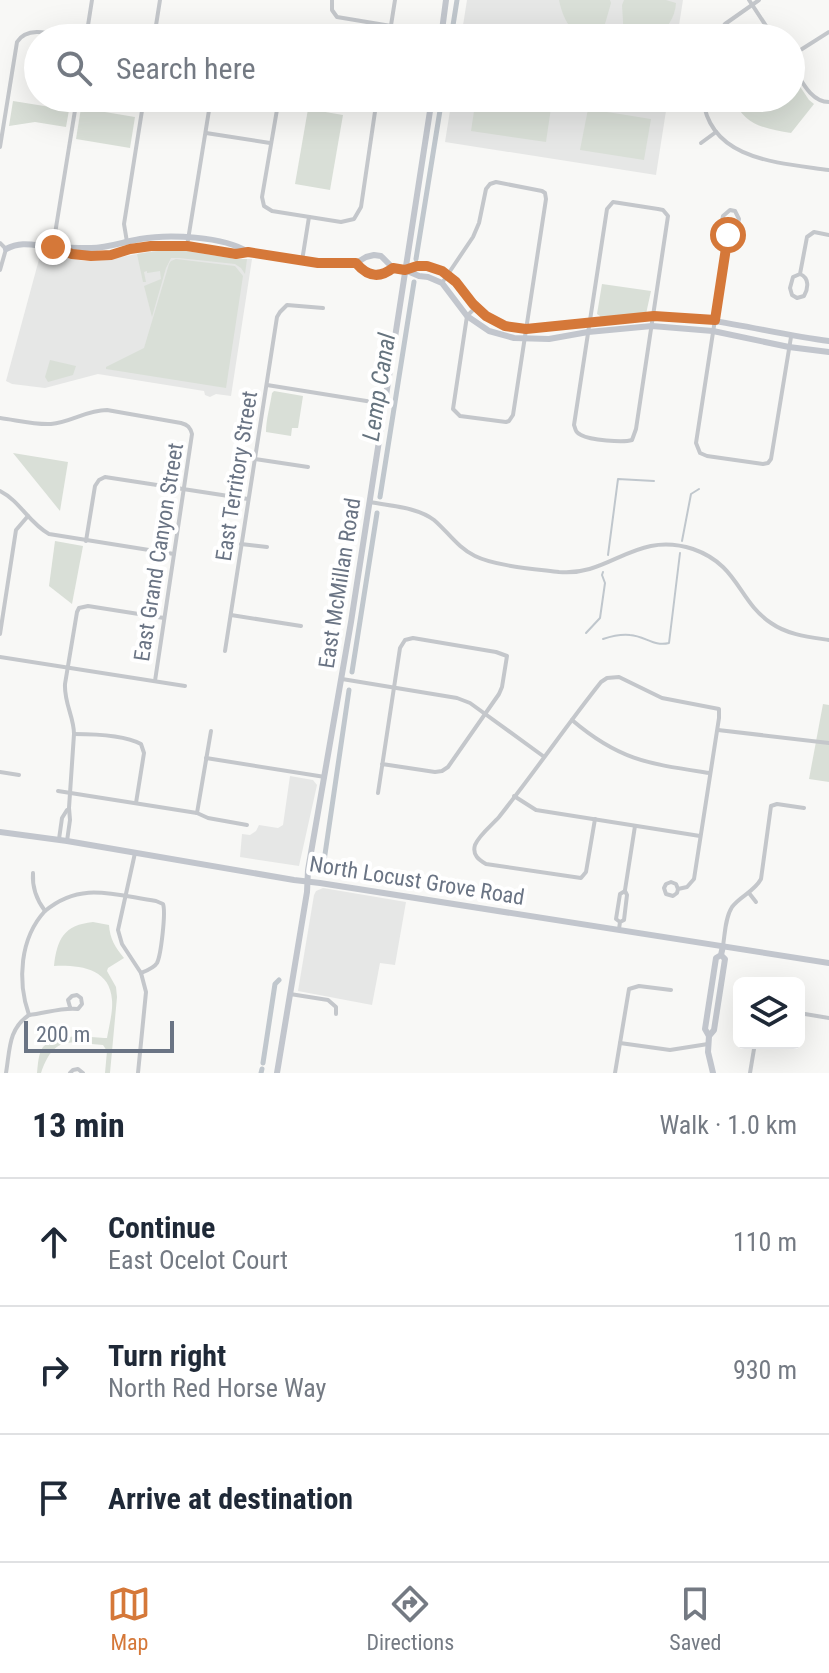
<!DOCTYPE html>
<html lang="en">
<head>
<meta charset="utf-8">
<style>
	body { margin:0; font-family:"Roboto Condensed",sans-serif; background:#f2f2f3; color:#1f2937 }
	.controls { position:absolute; right:24px; bottom:24px; display:grid; overflow:hidden; border-radius:12px; box-shadow:0 8px 32px #0002 }
	.controls button { width:72px; height:72px; display:grid; place-items:center; padding:0; border:0; border-bottom:2px solid #e0e1e3; background:#fff; color:#1f2937; font:40px sans-serif }
	.scale { position:absolute; left:24px; bottom:20px; width:150px; box-sizing:border-box; padding-left:8px; border:4px solid #6a7484; border-top:0; font-size:22px; line-height:28px; white-space:nowrap; color:#6a7484; -webkit-text-stroke:6px #fff; paint-order:stroke }
	.stop { position:absolute; width:24px; height:24px; margin:-18px; border:6px solid #d57839; border-radius:50%; background:#fff }
	.stop.end { background:#d57839; border-color:#fff; box-shadow:0 2px 8px #0008 }
	.list { margin:0; padding:0; list-style:none }
	h2 { display:flex; justify-content:space-between; align-items:center; height:104px; margin:0; padding:0 32px; font-size:34px }
	h2 small { font-size:26px; font-weight:400; color:#747a83 }
	.list li { display:grid; grid-template-columns:52px 1fr auto; gap:24px; align-items:center; box-sizing:border-box; height:128px; padding:0 32px; border-top:2px solid #e0e1e3 }
	.list b { display:block; font-size:30px; white-space:nowrap }
	.list p { margin:0; font-size:26px; white-space:nowrap; color:#747a83 }
	.list em { font-size:26px; font-style:normal; color:#747a83 }
	.icon { flex:none; width:44px; height:44px; fill:none; stroke:currentColor; stroke-width:2; stroke-linecap:round; stroke-linejoin:round }
	.map { position:relative; flex:none; width:829px; height:1073px; overflow:hidden }
	.search { position:absolute; background:#fff; box-shadow:0 8px 32px #0002; left:24px; right:24px; top:24px; height:88px; display:flex; align-items:center; gap:20px; box-sizing:border-box; padding:0 28px; border-radius:44px; color:#747a83; font-size:30px }
	.sheet { height:488px; background:#fff }
	nav { display:flex; justify-content:space-around; align-items:center; box-sizing:border-box; height:112px; border-top:2px solid #e0e1e3; background:#fff; font-size:22px; color:#747a83 }
	nav a { display:grid; justify-items:center; gap:4px }
	nav .on { color:#d57839 }
	.map>svg:first-child { display:block }
</style>
</head>
<body>
<div class="map">
<svg width="829" height="1073" viewBox="0 0 829 1073">
	<rect width="100%" height="100%" fill="#f8f8f6"/>
	<g fill="#e6e7e6">
		<path d="M 467,0 L 683,0 L 677,38 L 461,38 Z"/>
		<path d="M 452,98 L 668,98 L 656,175 L 445,142 Z"/>
		<path d="M 158,250 L 186,251 L 235,259 L 252,259 L 231,396 L 216,394 L 210,397 L 205,395 L 204,391 L 98,374 L 45,388 L 12,384 L 6,381 L 41,252 L 84,261 L 105,260 Z"/>
		<path d="M 290,776 L 313,780 L 317,785 L 299,866 L 240,857 L 242,834 L 250,835 L 256,831 L 259,825 L 278,828 L 283,825 Z"/>
		<path d="M 323,888 L 406,902 L 395,965 L 380,963 L 372,1005 L 298,991 L 314,895 L 316,891 Z"/>
	</g>
	<g fill="#d9dfd7">
		<path d="M 559,0 L 610,0 L 611,3 L 601,38 C 596,38 591,39 586,38 C 570,34 562,15 559,0 Z"/>
		<path d="M 624,0 L 666,0 L 676,3 C 675,18 667,29 655,38 L 624,38 L 622,5 Z"/>
		<path d="M 482,24 L 576,38 L 531,38 L 499,33 L 486,38 L 477,38 L 484,31 L 481,30 Z"/>
		<path d="M 791,73 L 809,100 L 814,104 L 791,133 C 766,129 742,125 734,98 L 791,98 Z"/>
		<path d="M 476,98 L 530,98 L 552,101 L 546,142 L 471,131 Z"/>
		<path d="M 13,101 L 69,110 L 66,127 L 35,122 L 9,126 Z"/>
		<path d="M 81,108 L 135,117 L 130,148 L 76,139 Z"/>
		<path d="M 308,109 L 343,115 L 330,190 L 295,184 Z"/>
		<path d="M 588,109 L 651,119 L 644,160 L 580,150 Z"/>
		<path d="M 158,251 L 186,251 L 235,259 L 247,259 L 245,274 L 241,268 L 235,264 L 179,258 L 171,258 L 166,268 L 152,317 L 144,286 L 161,279 L 160,271 L 147,273 L 147,271 L 144,272 L 146,282 L 143,282 L 137,254 Z"/>
		<path d="M 176,259 L 235,266 L 243,276 L 226,388 L 106,369 L 106,367 L 144,348 L 169,264 L 171,261 Z"/>
		<path d="M 602,284 L 651,291 L 646,314 L 600,319 L 600,316 L 597,314 Z"/>
		<path d="M 50,360 L 76,366 L 73,375 L 48,382 L 45,377 Z"/>
		<path d="M 274,391 L 303,396 L 298,428 L 292,428 L 291,436 L 266,432 C 266,420 270,406 272,393 Z"/>
		<path d="M 13,453 L 68,462 L 60,511 Z"/>
		<path d="M 55,541 L 83,546 L 72,604 L 49,586 Z"/>
		<path d="M 823,704 L 829,705 L 829,782 L 809,779 Z"/>
		<path d="M 93,922 L 109,925 C 110,939 115,947 124,958 L 108,968 L 107,971 L 116,987 L 117,997 L 110,1073 L 105,1073 L 107,1051 L 103,1045 C 69,1042 54,1035 41,1073 L 37,1073 C 38,1065 38,1054 43,1047 C 56,1032 91,1037 107,1038 C 109,1026 113,1012 112,1000 C 110,968 79,965 54,966 C 57,939 64,925 93,922 Z"/>
	</g>
	<g fill="none" stroke-linecap="round" stroke-linejoin="round">
		<g stroke="#c0c7cd" stroke-width="2">
			<path d="M 682,541 L 691,494 L 699,489"/>
			<path d="M 608,555 L 618,479 L 654,481"/>
			<path d="M 586,633 L 600,618 L 605,583 L 602,575 L 603,572"/>
			<path d="M 603,639 C 612,636 621,634 630,635 C 645,636 654,647 669,643 L 680,553"/>
		</g>
		<g stroke="#c0c7cd" stroke-width="5">
			<path d="M 451,38 L 457,0"/>
			<path d="M 416,259 L 442,98"/>
			<path d="M 380,497 L 414,282"/>
			<path d="M 352,672 L 377,513"/>
			<path d="M 323,868 L 349,690"/>
			<path d="M 263,1063 L 275,984 L 279,980"/>
			<path d="M 261,1073 L 262,1069"/>
		</g>
		<g stroke="#c4c7cb" stroke-width="4">
			<path d="M 332,0 L 332,10 L 337,17 L 391,26"/>
			<path d="M 749,0 L 774,38"/>
			<path d="M 86,38 L 92,0"/>
			<path d="M 154,38 L 160,0"/>
			<path d="M 389,38 L 395,0"/>
			<path d="M 714,38 L 725,24 L 759,0"/>
			<path d="M 791,56 L 829,32"/>
			<path d="M 791,64 C 801,79 810,102 829,102"/>
			<path d="M 279,98 L 262,197 L 264,206 L 272,211 L 341,222 L 354,219 L 361,207 L 377,98"/>
			<path d="M 703,98 C 709,161 781,163 829,170"/>
			<path d="M 206,133 L 270,143"/>
			<path d="M 701,143 L 716,132"/>
			<path d="M 0,147 L 17,42 C 28,24 55,35 72,38"/>
			<path d="M 613,202 L 658,209 L 663,210 L 668,216 L 636,429 L 632,440 C 623,443 590,440 581,435 C 575,432 576,430 574,425 L 607,209 Z"/>
			<path d="M 728,235 C 720,230 721,225 723,216 L 730,210 L 735,211 L 739,219 L 736,231 L 728,235 L 696,443 L 700,453 L 707,456 L 763,464 L 768,463 L 771,459 L 791,337"/>
			<path d="M 127,242 L 124,224 L 144,98"/>
			<path d="M 0,243 L 6,249 L 0,270"/>
			<path d="M 53,246 L 77,98"/>
			<path d="M 187,246 L 211,98"/>
			<path d="M 302,261 L 309,217"/>
			<path d="M 800,274 L 793,277 L 790,288 L 792,295 L 797,298 L 804,296 C 808,289 810,278 800,274 L 807,237 L 814,232 L 829,235"/>
			<path d="M 442,283 L 473,237 L 479,223 L 486,189 L 490,184 L 496,182 L 542,191 L 545,193 L 546,199 L 513,415 L 509,421 L 506,422 L 460,416 L 453,409 L 467,316 L 476,307"/>
			<path d="M 267,385 L 385,404"/>
			<path d="M 0,418 C 16,420 35,425 51,424 C 71,422 87,410 107,410 L 181,423 C 188,425 190,427 192,434 L 155,681"/>
			<path d="M 255,459 L 308,467"/>
			<path d="M 0,491 C 20,501 29,523 49,534 L 174,554"/>
			<path d="M 370,502 C 390,506 417,507 434,520 C 448,532 458,548 475,556 C 495,566 535,569 559,572 C 610,577 635,530 693,549 C 739,565 738,601 771,623 C 788,635 809,637 829,640"/>
			<path d="M 86,541 L 95,486 L 99,480 L 105,477 L 248,499"/>
			<path d="M 241,544 L 267,547"/>
			<path d="M 231,615 L 301,626"/>
			<path d="M 0,634 L 16,530 L 28,516"/>
			<path d="M 225,651 L 277,317 L 280,312 L 287,305 L 323,308"/>
			<path d="M 0,657 L 185,686"/>
			<path d="M 342,679 L 457,698 L 470,703 L 543,756"/>
			<path d="M 572,720 C 620,761 650,764 710,773"/>
			<path d="M 718,730 L 829,743"/>
			<path d="M 74,734 C 94,734 124,735 141,744 L 144,753 L 136,803"/>
			<path d="M 206,758 L 325,777"/>
			<path d="M 0,772 L 19,775"/>
			<path d="M 58,791 L 197,813 L 208,818 L 247,825"/>
			<path d="M 378,793 L 400,648 L 405,640 L 413,638 L 496,652 L 507,656 L 502,687 L 499,694 L 448,767 L 442,771 L 435,772 L 382,764"/>
			<path d="M 514,796 L 536,810 L 700,836"/>
			<path d="M 197,813 L 211,731"/>
			<path d="M 595,819 L 586,872 L 581,878 L 486,864 C 479,860 472,855 475,845 C 479,835 492,825 499,817 C 534,773 566,726 601,682 L 607,678 L 619,677 L 662,698 L 719,709 L 719,718 L 694,879 L 687,887 L 678,889 L 677,893 L 673,896 L 666,894 L 664,888 L 666,884 L 671,882 L 676,884 L 678,889"/>
			<path d="M 59,839 L 62,818 L 67,810"/>
			<path d="M 67,841 L 70,820 L 69,808 L 74,734 C 74,717 64,703 65,684 L 77,612 L 79,608 L 88,606 L 164,618"/>
			<path d="M 135,853 L 118,930 L 122,944 L 141,973 L 146,992 L 138,1073"/>
			<path d="M 625,890 L 635,826"/>
			<path d="M 749,893 L 756,902"/>
			<path d="M 45,911 C 81,881 114,895 156,901 L 163,904 C 166,912 161,955 157,963 C 154,968 146,971 141,973"/>
			<path d="M 619,929 L 620,922 L 624,920 L 627,895 L 625,891 L 620,894 L 616,919 L 620,922"/>
			<path d="M 723,946 C 725,934 725,918 732,907 C 740,896 754,892 761,879 L 771,806 L 777,804 L 804,808"/>
			<path d="M 290,994 L 328,1000 L 336,1007 L 336,1014"/>
			<path d="M 799,1013 L 829,1018"/>
			<path d="M 29,1015 C 17,981 20,938 45,911 C 36,899 32,887 33,873"/>
			<path d="M 29,1015 C 46,1013 63,1007 78,1009 L 82,1004 L 81,998 L 77,995 L 72,996 L 68,1000 L 70,1007"/>
			<path d="M 620,1043 L 670,1050 L 708,1044"/>
			<path d="M 6,1073 C 10,1050 8,1029 29,1015"/>
			<path d="M 70,1073 L 73,1070 L 78,1069 L 83,1073"/>
			<path d="M 615,1073 L 629,989 L 639,986 L 671,990"/>
			<path d="M 750,1073 L 755,1043"/>
		</g>
		<g stroke="#c2c6cd" stroke-width="6">
			<path d="M 441,38 L 446,0"/>
			<path d="M 53,247 C 63,251 72,255 83,256 C 112,258 139,245 168,246 C 195,246 222,256 248,252 L 324,263 L 356,263 L 366,257 L 374,255 L 381,256 L 393,268 L 405,270 L 419,276 L 428,277 L 442,283 L 467,316 L 489,331 L 514,338 L 549,339 L 588,332 L 652,326 L 713,331 L 789,347 L 829,352"/>
			<path d="M 6,249 C 23,240 35,246 54,247 C 66,248 79,248 91,248 C 107,248 123,242 140,239 C 168,234 224,236 248,252"/>
			<path d="M 356,263 C 368,276 379,279 393,268"/>
			<path d="M 405,270 C 460,253 462,315 509,327 C 525,331 542,328 558,326 C 590,322 622,316 655,316 C 714,316 771,334 829,341"/>
			<path d="M 0,832 L 67,841 L 294,880 L 320,883 L 829,963"/>
			<path d="M 721,955 L 716,958 L 705,1029 L 709,1036 L 714,1030 L 725,959 L 721,955 L 723,946"/>
			<path d="M 709,1036 L 708,1052 L 713,1073"/>
			<path d="M 277,1073 L 307,892 L 308,870 L 351,622 L 432,98"/>
		</g>
	</g>
	<g fill="none" stroke-linecap="round" stroke-linejoin="round">
		<path stroke="#d57839" stroke-width="10" d="M 53,247 L 72,254 L 91,256 L 111,255 L 130,249 L 151,246 L 187,246 L 236,254 L 248,252 L 318,263 L 356,263 C 367,276 379,279 393,268 L 405,270 L 417,266 L 427,266 L 442,271 L 456,282 L 473,304 L 486,316 L 505,326 L 526,329 L 654,316 L 715,320 L 728,235"/>
	</g>
	<g text-anchor="middle" stroke-width="8" stroke-linejoin="round" paint-order="stroke">
		<g font-size="22" fill="#6a7484" stroke="#fff">
			<text transform="translate(236 476) rotate(-81)" y="8">East Territory Street</text>
			<text transform="translate(158 552) rotate(-81)" y="8">East Grand Canyon Street</text>
			<text transform="translate(339 583) rotate(-81)" y="8">East McMillan Road</text>
			<text transform="translate(417 880) rotate(9)" y="8">North Locust Grove Road</text>
		</g>
		<g font-size="24" font-style="italic" fill="#66747f" stroke="#fff">
			<text transform="translate(379 387) rotate(-81)" y="8">Lemp Canal</text>
		</g>
	</g>
</svg>
<div class="controls">
<button><svg class="icon" aria-label="layers" viewBox="0 0 24 24"><path d="M12 4l9 5-9 5-9-5zM3 14l9 5 9-5"/></svg></button>
</div>
<div class="scale">200 m</div>
<div class="stop" style="left:728px;top:235px"></div>
<div class="stop end" style="left:53px;top:247px"></div>
<div class="search"><svg class="icon" aria-label="search" viewBox="0 0 24 24"><circle cx="10" cy="10" r="6"/><path d="M15 15l6 6"/></svg>Search here</div>
</div>
<section class="sheet">
<h2>13 min<small>Walk · 1.0 km</small></h2>
<ul class="list">
<li><svg class="icon" aria-label="ahead" viewBox="0 0 24 24"><path d="M12 20V5M6 11l6-6 6 6"/></svg><div><b>Continue</b><p>East Ocelot Court</p></div><em>110 m</em></li>
<li><svg class="icon" aria-label="right" viewBox="0 0 24 24"><path d="M7 20v-9h11M14 6l5 5-5 5"/></svg><div><b>Turn right</b><p>North Red Horse Way</p></div><em>930 m</em></li>
<li><svg class="icon" aria-label="arrive" viewBox="0 0 24 24"><path d="M6 21V4h12l-3 4 3 4H6"/></svg><div><b>Arrive at destination</b></div></li>
</ul>
</section>
<nav>
<a class="on"><svg class="icon" aria-label="map" viewBox="0 0 24 24"><path d="M3 6l6-2 6 2 6-2v14l-6 2-6-2-6 2zM9 4v14M15 6v14"/></svg>Map</a>
<a><svg class="icon" aria-label="directions" viewBox="0 0 24 24"><path d="M12 3l9 9-9 9-9-9zM9 14v-3h6M13 9l2 2-2 2"/></svg>Directions</a>
<a><svg class="icon" aria-label="saved" viewBox="0 0 24 24"><path d="M7 4h10v16l-5-4-5 4z"/></svg>Saved</a>
</nav>
</body>
</html>
